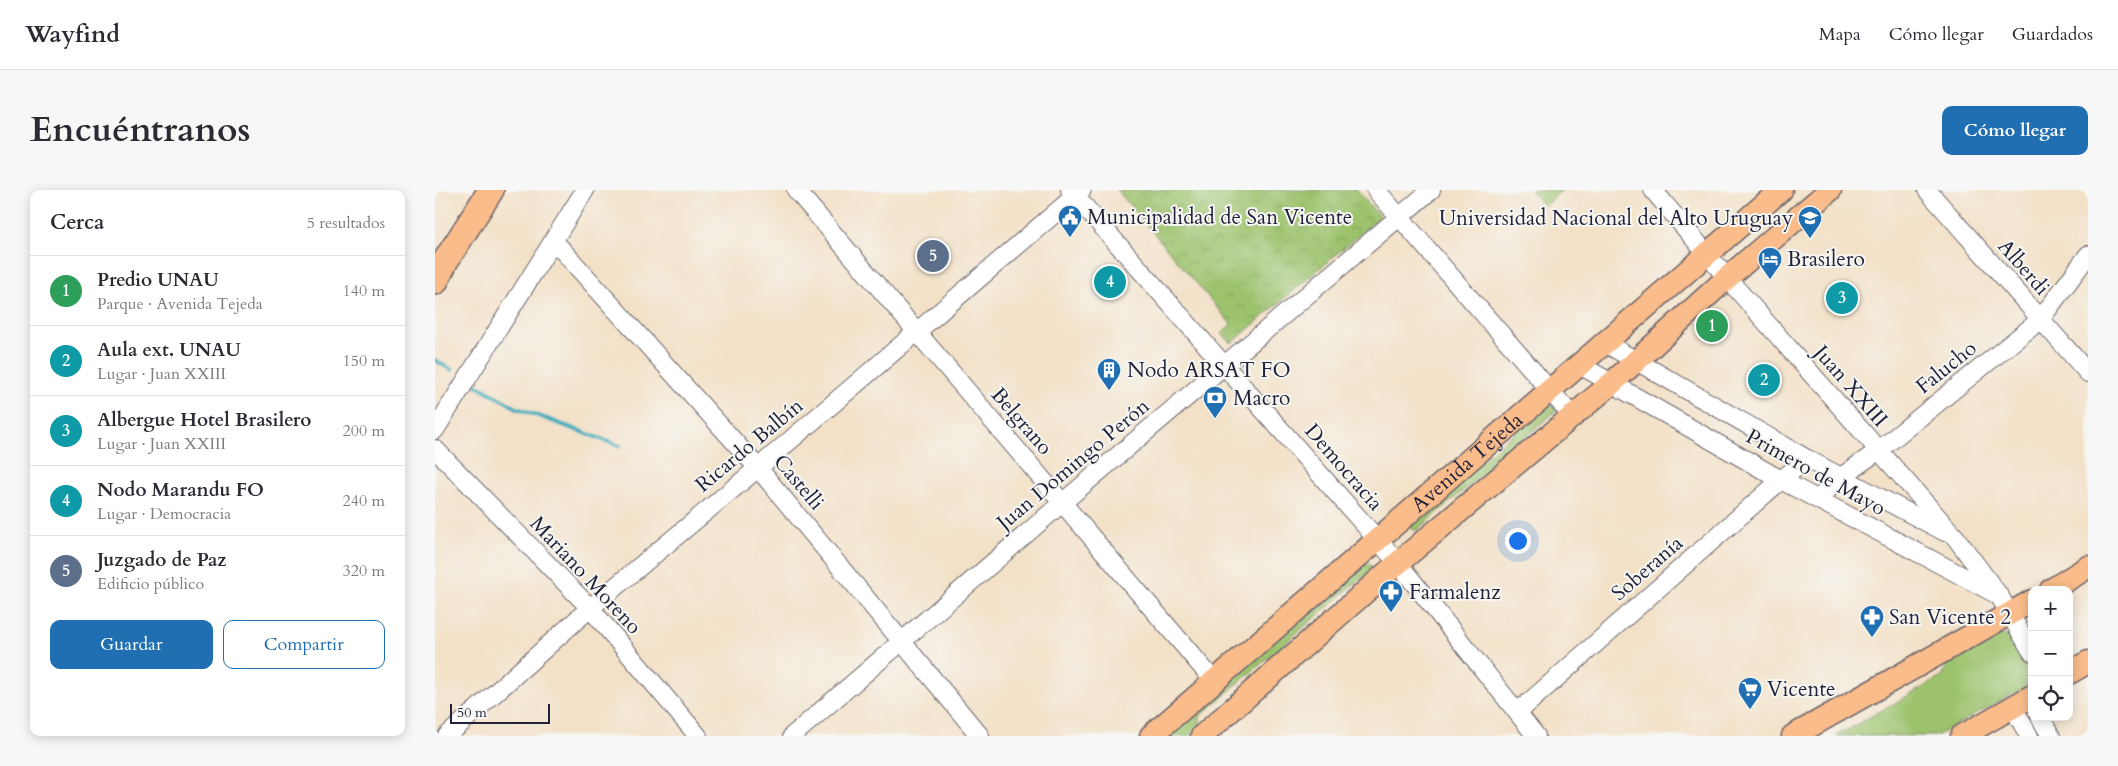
<!DOCTYPE html>
<html lang="es">
<head>
<meta charset="utf-8">
<style>
	body { margin:0; font-family:Cardo,serif; background:#f7f7f7; color:#2b2b33 }
	.controls { position:absolute; right:15px; bottom:15px; display:grid; overflow:hidden; border-radius:10px; box-shadow:0 2px 12px #0003 }
	.controls button { width:45px; height:45px; display:grid; place-items:center; padding:0; border:0; border-bottom:1px solid #e1e1e2; background:#fff; color:#2b2b33; font:25px sans-serif }
	.scale { position:absolute; left:15px; bottom:12px; width:100px; box-sizing:border-box; padding-left:5px; border:2px solid #22223b; border-top:0; font-size:14px; line-height:18px; white-space:nowrap; color:#22223b; -webkit-text-stroke:4px #f6f6f2; paint-order:stroke }
	.you { position:absolute; left:1082px; top:350px; width:18px; height:18px; margin:-12px; border:4px solid #fff; border-radius:50%; background:#1a73e8; box-shadow:0 0 0 8px #1a73e833 }
	.badge { display:grid; place-items:center; width:32px; height:32px; border-radius:50%; background:#1f6fb2; color:#fff; font-size:16px; font-weight:700 }
	.pin { position:absolute; translate:-50% -50%; border:2px solid #fff; box-shadow:0 1px 5px #0006 }
	.list { margin:0; padding:0; list-style:none }
	h2 { display:flex; justify-content:space-between; align-items:center; height:65px; margin:0; padding:0 20px; font-size:21px }
	h2 small { font-size:16px; font-weight:400; color:#7c7c81 }
	.list li { display:grid; grid-template-columns:32px 1fr auto; gap:15px; align-items:center; box-sizing:border-box; height:70px; padding:0 20px; border-top:1px solid #e1e1e2 }
	.list b { display:block; font-size:19px; white-space:nowrap }
	.list p { margin:0; font-size:16px; white-space:nowrap; color:#7c7c81 }
	.list em { font-size:16px; font-style:normal; color:#7c7c81 }
	.actions { display:flex; gap:10px; padding:15px 20px }
	.actions a { flex:1; padding:11px 0; border:1px solid #1f6fb2; border-radius:10px; text-align:center; font-size:18px; color:#1f6fb2 }
	.actions .main { background:#1f6fb2; color:#fff }
	.icon { flex:none; width:28px; height:28px; fill:none; stroke:currentColor; stroke-width:2; stroke-linecap:round; stroke-linejoin:round }
	.map { position:relative; flex:none; width:1653px; height:546px; overflow:hidden; border-radius:10px }
	header { display:flex; align-items:center; gap:30px; box-sizing:border-box; height:70px; padding:0 25px; background:#fff; border-bottom:1px solid #e1e1e2 }
	header strong { font-size:24px }
	nav { display:flex; gap:28px; margin-inline-start:auto; font-size:18px }
	.intro { display:flex; align-items:center; justify-content:space-between; box-sizing:border-box; height:120px; padding:0 30px }
	h1 { margin:0; font-size:35px }
	.button { padding:12px 22px; border-radius:10px; background:#1f6fb2; color:#fff; font-size:18px; font-weight:700 }
	main { display:flex; gap:30px; padding:0 30px }
	aside { flex:1; background:#fff; border-radius:10px; box-shadow:0 2px 12px #0003 }
	.map>svg:first-child { display:block }
</style>
</head>
<body>
<header>
<strong>Wayfind</strong>
<nav><a>Mapa</a><a>Cómo llegar</a><a>Guardados</a></nav>
</header>
<div class="intro"><h1>Encuéntranos</h1><a class="button">Cómo llegar</a></div>
<main>
<aside>
<h2>Cerca<small>5 resultados</small></h2>
<ul class="list">
<li><span class="badge" style="background:#2e9e5b">1</span><div><b>Predio UNAU</b><p>Parque · Avenida Tejeda</p></div><em>140 m</em></li>
<li><span class="badge" style="background:#0f9aa8">2</span><div><b>Aula ext. UNAU</b><p>Lugar · Juan XXIII</p></div><em>150 m</em></li>
<li><span class="badge" style="background:#0f9aa8">3</span><div><b>Albergue Hotel Brasilero</b><p>Lugar · Juan XXIII</p></div><em>200 m</em></li>
<li><span class="badge" style="background:#0f9aa8">4</span><div><b>Nodo Marandu FO</b><p>Lugar · Democracia</p></div><em>240 m</em></li>
<li><span class="badge" style="background:#5c6f8a">5</span><div><b>Juzgado de Paz</b><p>Edificio público</p></div><em>320 m</em></li>
</ul>
<div class="actions"><a class="main">Guardar</a><a>Compartir</a></div>
</aside>
<div class="map">
<svg width="1653" height="546" viewBox="0 0 1653 546">
	<defs>
		<pattern id="park-crowns" width="20" height="18" patternUnits="userSpaceOnUse" patternTransform="scale(1.25)"><rect width="20" height="18" fill="#9cc26c"/><path d="M2 6a3 3 0 1 1 6 0M12 15a3 3 0 1 1 6 0" fill="none" stroke="#86a65e"/></pattern>
	</defs>
	<rect width="100%" height="100%" fill="#f6f6f2"/>
	<filter id="ink" filterUnits="userSpaceOnUse"><feTurbulence type="fractalNoise" baseFrequency=".02" numOctaves="2"/><feDisplacementMap in="SourceGraphic" scale="10" xChannelSelector="R" yChannelSelector="G"/><feConvolveMatrix kernelMatrix="1 2 1 2 8 2 1 2 1" color-interpolation-filters="sRGB"/></filter>
	<filter id="wash" filterUnits="userSpaceOnUse"><feTurbulence type="fractalNoise" baseFrequency=".0096" numOctaves="4" result="noise"/><feDisplacementMap in="SourceGraphic" scale="20" xChannelSelector="R" yChannelSelector="G"/><feGaussianBlur stdDeviation="1.12" result="paint"/><feColorMatrix in="noise" values="0 0 0 0 0 0 0 0 0 0 0 0 0 0 0 0 0 1.4 0 .05"/><feComposite in="paint" operator="in"/></filter>
	<g filter="url(#wash)">
		<rect width="100%" height="100%" fill="#f3e1c7"/>
		<g fill="#9cc26c" stroke="#5f7254">
			<path d="M 1095,0 L 1127,0 L 1109,16 Z"/>
			<path d="M 1114,213 L 1122,220 L 981,341 L 976,338 L 974,333 Z"/>
			<path d="M 927,374 L 934,374 L 939,378 L 937,385 L 925,389 L 765,526 L 765,536 L 753,546 L 727,546 Z"/>
			<path d="M 1564,443 L 1575,447 L 1594,484 L 1591,497 L 1501,546 L 1401,546 L 1508,486 L 1513,470 Z"/>
		</g>
		<path fill="url(#park-crowns)" stroke="#5f7254" d="M 682,0 L 922,0 L 945,27 L 797,153 L 787,144 L 796,134 Z"/>
		<g fill="none" stroke-linecap="round" stroke-linejoin="round">
			<g stroke="#3eacbd" stroke-width="4">
				<path d="M 0,170 L 17,180"/>
				<path d="M 36,192 L 82,218 L 185,256"/>
			</g>
		</g>
	</g>
	<g filter="url(#ink)">
		<g fill="none" stroke-linecap="round" stroke-linejoin="round">
			<defs>
				<g id="minor">
					<path d="M 361,0 L 779,491"/>
					<path d="M 635,0 L 963,373 L 1101,546"/>
					<path d="M 941,0 L 1138,227"/>
					<path d="M 1218,0 L 1292,88 L 1521,348 L 1565,407 L 1597,462"/>
					<path d="M 1492,0 L 1653,183"/>
					<path d="M 119,51 L 323,278 L 545,546"/>
					<path d="M 1170,153 L 1372,269 L 1510,342"/>
					<path d="M 1145,175 L 1346,290 L 1561,404"/>
					<path d="M 0,240 L 150,0"/>
					<path d="M 0,259 L 155,418 L 263,546"/>
					<path d="M 1383,309 L 1406,287 L 1443,261 L 1605,130 L 1653,65"/>
					<path d="M 1578,517 L 1594,546"/>
					<path d="M 1083,522 L 1346,290 L 1372,269"/>
					<path d="M 1605,527 L 1616,546"/>
					<path d="M 12,546 L 155,418 L 323,278 L 647,0"/>
					<path d="M 357,546 L 627,313 L 996,0"/>
				</g>
				<g id="major">
					<path d="M 1616,400 L 1653,377"/>
					<path d="M 1634,483 L 1653,472"/>
					<path id="s1" d="M 716,546 L 1346,0"/>
					<path d="M 767,546 L 963,373 L 1177,193 L 1292,88 L 1395,0"/>
					<path d="M 1358,546 L 1597,411"/>
					<path d="M 1527,546 L 1597,506"/>
				</g>
				<path id="highway" d="M 0,92 L 11,70 L 56,0"/>
			</defs>
			<use href="#minor" stroke="#6b656c" stroke-width="20"/>
			<use href="#major" stroke="#6b656c" stroke-width="25"/>
			<use href="#highway" stroke="#6b656c" stroke-width="28"/>
			<use href="#minor" stroke="#fff" stroke-width="18"/>
			<use href="#major" stroke="#f9bc8a" stroke-width="22"/>
			<use href="#highway" stroke="#f9bc8a" stroke-width="25"/>
		</g>
	</g>
	<defs>
		<symbol id="civic-pin" viewBox="-11 -11 22 30"><path d="M0 17L-7.5 6A9.5 9.5 0 1 1 7.5 6Z" fill="#1f6fb2" stroke="#f6f6f2"/><path d="M-.6-6.5H3V-4.5H.6V-3L4-1V1h2V6H-6V1h2V-1L-.6-3ZM-1.2 2.5V6h2.4V2.5Z" fill="#fff"/></symbol>
		<symbol id="university-pin" viewBox="-11 -11 22 30"><path d="M0 17L-7.5 6A9.5 9.5 0 1 1 7.5 6Z" fill="#1f6fb2" stroke="#f6f6f2"/><path d="M0-5L7-2L0 1L-7-2ZM-4 1L0 2.5L4 1V4Q0 6-4 4Z" fill="#fff"/></symbol>
		<symbol id="hotel-pin" viewBox="-11 -11 22 30"><path d="M0 17L-7.5 6A9.5 9.5 0 1 1 7.5 6Z" fill="#1f6fb2" stroke="#f6f6f2"/><path d="M-6-4.5h1.5V1H6V5H4.5V3h-9V5H-6ZM-4 0a1.8 1.8 0 1 1 3.6 0ZM.5 0V-2.5h3Q6-2.5 6 0Z" fill="#fff"/></symbol>
		<symbol id="building-pin" viewBox="-11 -11 22 30"><path d="M0 17L-7.5 6A9.5 9.5 0 1 1 7.5 6Z" fill="#1f6fb2" stroke="#f6f6f2"/><path d="M-4-6H4V6H1V3H-1V6H-4ZM-2.5-4.3h1.7v1.8h-1.7ZM.8-4.3h1.7v1.8H.8ZM-2.5-1h1.7V.8h-1.7ZM.8-1h1.7V.8H.8Z" fill="#fff"/></symbol>
		<symbol id="bank-pin" viewBox="-11 -11 22 30"><path d="M0 17L-7.5 6A9.5 9.5 0 1 1 7.5 6Z" fill="#1f6fb2" stroke="#f6f6f2"/><path d="M-6-4H6V4H-6ZM0-2.3a2.3 2.3 0 1 0 0 4.6a2.3 2.3 0 1 0 0-4.6Z" fill="#fff"/></symbol>
		<symbol id="pharmacy-pin" viewBox="-11 -11 22 30"><path d="M0 17L-7.5 6A9.5 9.5 0 1 1 7.5 6Z" fill="#1f6fb2" stroke="#f6f6f2"/><path d="M-2-6h4v4h4v4h-4v4h-4v-4h-4v-4h4Z" fill="#fff"/></symbol>
		<symbol id="supermarket-pin" viewBox="-11 -11 22 30"><path d="M0 17L-7.5 6A9.5 9.5 0 1 1 7.5 6Z" fill="#1f6fb2" stroke="#f6f6f2"/><path d="M-6-5.5h2.5l.6 2H6L4.5 2H-2.5L-4.4-4H-6ZM-1.5 3.2a1.3 1.3 0 1 0 .1 0ZM3 3.2a1.3 1.3 0 1 0 .1 0Z" fill="#fff"/></symbol>
	</defs>
	<g fill-rule="evenodd">
		<use href="#civic-pin" x="621" y="13" width="28" height="38"/>
		<use href="#university-pin" x="1361" y="14" width="28" height="38"/>
		<use href="#hotel-pin" x="1321" y="55" width="28" height="38"/>
		<use href="#building-pin" x="660" y="166" width="28" height="38"/>
		<use href="#bank-pin" x="766" y="194" width="28" height="38"/>
		<use href="#pharmacy-pin" x="942" y="388" width="28" height="38"/>
		<use href="#pharmacy-pin" x="1423" y="413" width="28" height="38"/>
		<use href="#supermarket-pin" x="1301" y="485" width="28" height="38"/>
	</g>
	<g text-anchor="middle" stroke-width="4" stroke-linejoin="round" paint-order="stroke">
		<g font-size="21" fill="#22223b" stroke="#f6f6f2" text-anchor="start">
			<text x="652" y="34">Municipalidad de San Vicente</text>
			<text x="1358" y="35" text-anchor="end">Universidad Nacional del Alto Uruguay</text>
			<text x="1352" y="76">Brasilero</text>
			<text x="692" y="187">Nodo ARSAT FO</text>
			<text x="798" y="215">Macro</text>
			<text x="974" y="409">Farmalenz</text>
			<text x="1454" y="434">San Vicente 2</text>
			<text x="1332" y="506">Vicente</text>
		</g>
		<g font-size="21" fill="#22223b" stroke="#f6f6f2">
			<text transform="translate(1589 77) rotate(49)" y="7">Alberdi</text>
			<text transform="translate(1511 177) rotate(-39)" y="7">Falucho</text>
			<text transform="translate(1416 196) rotate(49)" y="7">Juan XXIII</text>
			<text transform="translate(587 231) rotate(49)" y="7">Belgrano</text>
			<text transform="translate(314 255) rotate(-40)" y="7">Ricardo Balbín</text>
			<text dy="7" stroke="none"><textPath href="#s1" startOffset="418">Avenida Tejeda</textPath></text>
			<text transform="translate(638 274) rotate(-40)" y="7">Juan Domingo Perón</text>
			<text transform="translate(909 277) rotate(49)" y="7">Democracia</text>
			<text transform="translate(1381 282) rotate(29)" y="7">Primero de Mayo</text>
			<text transform="translate(364 292) rotate(50)" y="7">Castelli</text>
			<text transform="translate(1212 378) rotate(-41)" y="7">Soberanía</text>
			<text transform="translate(151 385) rotate(47)" y="7">Mariano Moreno</text>
		</g>
	</g>
</svg>
<div class="controls">
<button>+</button>
<button>−</button>
<button><svg class="icon" aria-label="locate" viewBox="0 0 24 24"><circle cx="12" cy="12" r="6"/><path d="M12 2v4M12 18v4M2 12h4M18 12h4"/></svg></button>
</div>
<div class="scale">50 m</div>
<div class="you"></div>
<div class="pin badge" style="left:1277px;top:136px;background:#2e9e5b">1</div>
<div class="pin badge" style="left:1329px;top:190px;background:#0f9aa8">2</div>
<div class="pin badge" style="left:1407px;top:108px;background:#0f9aa8">3</div>
<div class="pin badge" style="left:675px;top:92px;background:#0f9aa8">4</div>
<div class="pin badge" style="left:498px;top:66px;background:#5c6f8a">5</div>
</div>
</main>
</body>
</html>
